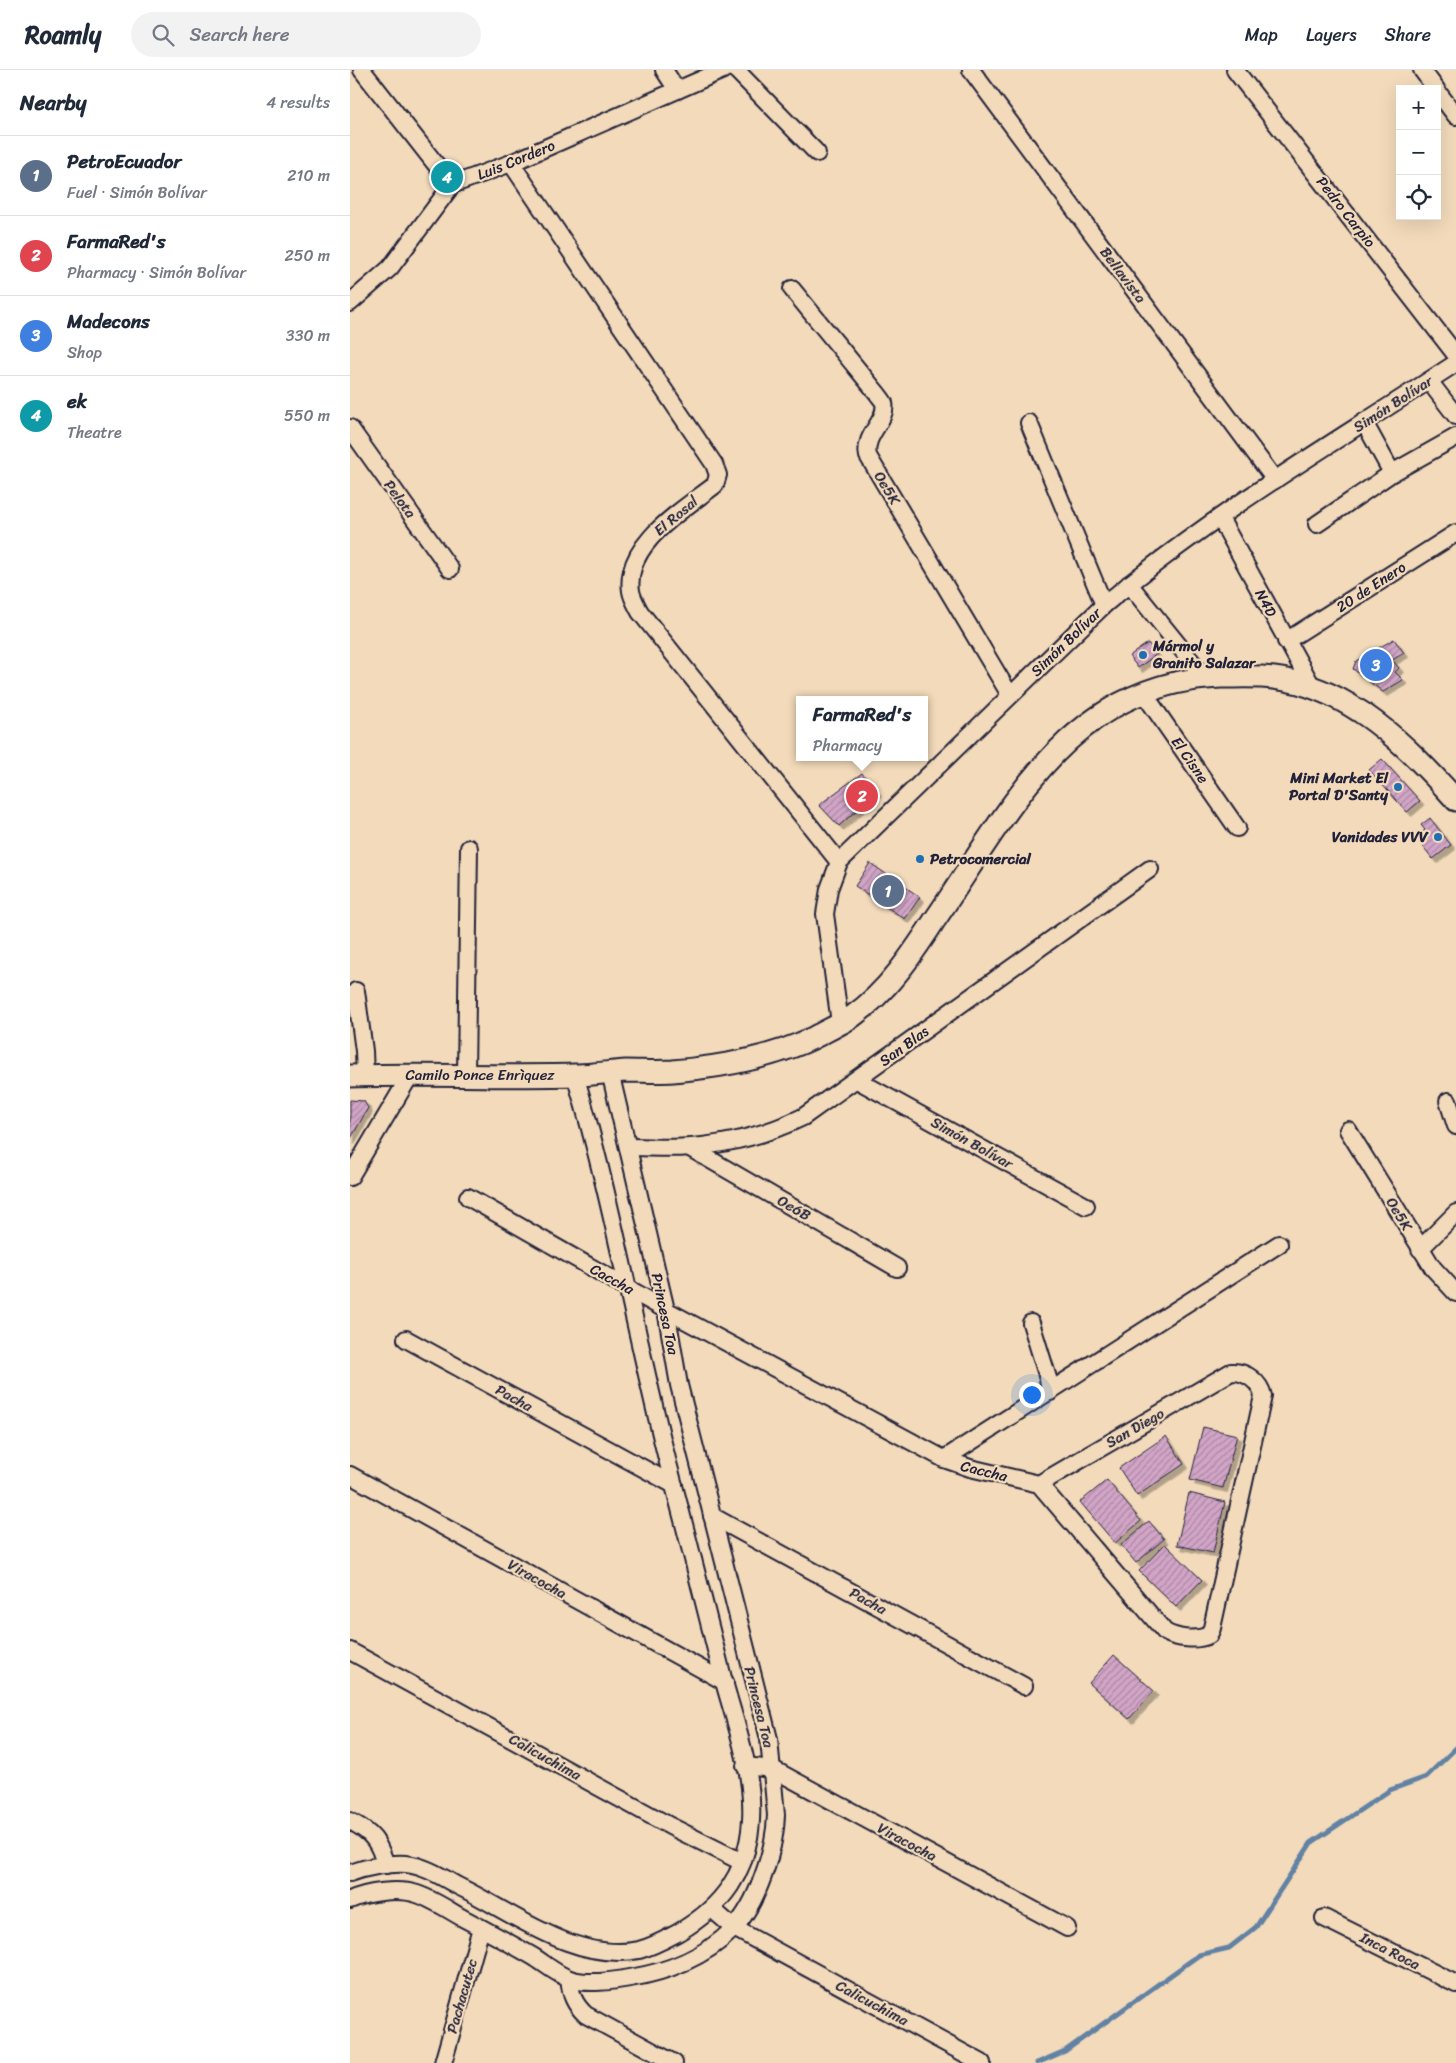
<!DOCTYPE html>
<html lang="en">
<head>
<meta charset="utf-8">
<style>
	body { margin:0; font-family:Sriracha,sans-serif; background:#f2f2f3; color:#1f2937 }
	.controls { position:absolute; right:15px; top:15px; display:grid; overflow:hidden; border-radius:0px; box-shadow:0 5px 20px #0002 }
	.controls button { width:45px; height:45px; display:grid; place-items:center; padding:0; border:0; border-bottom:1px solid #e0e1e3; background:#fff; color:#1f2937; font:25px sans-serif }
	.you { position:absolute; left:681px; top:1324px; width:18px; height:18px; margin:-12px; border:4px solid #fff; border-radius:50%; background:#1a73e8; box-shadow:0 0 0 8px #1a73e833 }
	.badge { display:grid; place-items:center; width:32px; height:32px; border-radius:50%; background:#1f6fb2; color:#fff; font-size:16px; font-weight:700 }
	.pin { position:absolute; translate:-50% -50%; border:2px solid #fff; box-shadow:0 1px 5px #0006 }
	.popup { position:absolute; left:446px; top:626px; width:132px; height:65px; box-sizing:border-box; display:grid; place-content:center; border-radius:0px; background:#fff; filter:drop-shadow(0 1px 4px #0005); font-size:16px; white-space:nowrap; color:#747a83 }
	.popup b { font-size:19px; color:#1f2937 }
	.popup::after { content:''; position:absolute; left:50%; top:100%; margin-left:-10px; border:10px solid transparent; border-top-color:#fff }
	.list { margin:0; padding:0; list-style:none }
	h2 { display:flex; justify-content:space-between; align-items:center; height:65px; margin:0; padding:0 20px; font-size:21px }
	h2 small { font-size:16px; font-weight:400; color:#747a83 }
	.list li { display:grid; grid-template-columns:32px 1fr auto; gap:15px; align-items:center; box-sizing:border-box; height:80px; padding:0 20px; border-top:1px solid #e0e1e3 }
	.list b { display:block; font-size:19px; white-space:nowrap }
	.list p { margin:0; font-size:16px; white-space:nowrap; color:#747a83 }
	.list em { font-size:16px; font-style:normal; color:#747a83 }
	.icon { flex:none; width:28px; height:28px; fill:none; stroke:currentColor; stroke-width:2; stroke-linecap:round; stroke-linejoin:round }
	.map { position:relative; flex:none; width:1106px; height:1993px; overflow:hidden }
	header { display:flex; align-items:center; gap:30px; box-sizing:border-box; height:70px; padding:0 25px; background:#fff; border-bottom:1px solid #e0e1e3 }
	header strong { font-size:24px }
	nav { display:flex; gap:28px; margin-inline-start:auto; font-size:18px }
	.search { width:350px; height:45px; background:#f2f2f3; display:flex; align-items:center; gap:12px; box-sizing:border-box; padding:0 18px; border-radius:28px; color:#747a83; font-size:19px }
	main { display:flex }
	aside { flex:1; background:#fff }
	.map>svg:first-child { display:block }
</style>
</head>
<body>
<header>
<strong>Roamly</strong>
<div class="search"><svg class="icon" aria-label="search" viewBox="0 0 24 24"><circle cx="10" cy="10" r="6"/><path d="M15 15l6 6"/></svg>Search here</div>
<nav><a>Map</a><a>Layers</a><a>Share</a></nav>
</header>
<main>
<aside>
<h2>Nearby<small>4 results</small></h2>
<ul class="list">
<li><span class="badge" style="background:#5c6f8a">1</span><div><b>PetroEcuador</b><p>Fuel · Simón Bolívar</p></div><em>210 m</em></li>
<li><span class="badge" style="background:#e0444e">2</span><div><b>FarmaRed's</b><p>Pharmacy · Simón Bolívar</p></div><em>250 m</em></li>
<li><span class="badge" style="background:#3f7fe0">3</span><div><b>Madecons</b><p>Shop</p></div><em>330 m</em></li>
<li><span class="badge" style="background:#0f9aa8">4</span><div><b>ek</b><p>Theatre</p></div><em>550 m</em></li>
</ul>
</aside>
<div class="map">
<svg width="1106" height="1993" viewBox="0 0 1106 1993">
	<defs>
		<pattern id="building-hatch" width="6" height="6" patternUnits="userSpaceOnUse" patternTransform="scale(1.25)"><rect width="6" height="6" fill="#d2a5c7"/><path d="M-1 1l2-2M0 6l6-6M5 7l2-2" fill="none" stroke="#aa86a3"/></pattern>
		<filter id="shadow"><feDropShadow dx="4.5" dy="4.5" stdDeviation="0" flood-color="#0004"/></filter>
	</defs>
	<rect width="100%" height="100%" fill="#f2daba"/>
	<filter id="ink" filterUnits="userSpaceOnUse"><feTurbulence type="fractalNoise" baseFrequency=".02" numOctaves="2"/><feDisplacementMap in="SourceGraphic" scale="10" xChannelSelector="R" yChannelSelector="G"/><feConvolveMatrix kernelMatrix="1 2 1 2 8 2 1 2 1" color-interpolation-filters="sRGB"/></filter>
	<g filter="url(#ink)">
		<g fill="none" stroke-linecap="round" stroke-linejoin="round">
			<path stroke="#6282a4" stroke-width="5" d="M 687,1993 L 715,1981 L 849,1885 L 879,1878 L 906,1857 L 961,1773 L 1040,1720 L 1076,1707 L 1106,1678"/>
		</g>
		<g fill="url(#building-hatch)" stroke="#22223b" filter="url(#shadow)">
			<path d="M 1044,569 L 1054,583 L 1042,590 L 1049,598 L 1045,602 L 1053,610 L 1033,622 L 1003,599 L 1006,591 Z"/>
			<path d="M 798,573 L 807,584 L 788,598 L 779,586 Z"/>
			<path d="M 1032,689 L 1070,731 L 1057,742 L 1019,700 Z"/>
			<path d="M 512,703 L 527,722 L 489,756 L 469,735 Z"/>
			<path d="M 1080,748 L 1101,775 L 1083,789 L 1066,768 L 1075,760 L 1071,755 Z"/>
			<path d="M 520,793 L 570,827 L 555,849 L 505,816 Z"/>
			<path d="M 0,1030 L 14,1031 L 18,1038 L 0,1070 Z"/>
			<path d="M 853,1357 L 887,1365 L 873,1418 L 840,1410 Z"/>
			<path d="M 816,1366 L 834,1394 L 787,1426 L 769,1398 Z"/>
			<path d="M 757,1410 L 791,1451 L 765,1473 L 730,1432 Z"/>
			<path d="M 839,1423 L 875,1432 L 863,1483 L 827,1475 Z"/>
			<path d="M 799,1451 L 814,1469 L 786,1493 L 771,1475 Z"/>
			<path d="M 815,1474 L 852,1510 L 826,1537 L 789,1501 Z"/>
			<path d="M 764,1585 L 804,1621 L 779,1649 L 739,1613 Z"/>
		</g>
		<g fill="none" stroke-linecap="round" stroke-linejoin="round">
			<defs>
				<g id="minor">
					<path d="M 12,0 L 102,115"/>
					<path d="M 314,0 L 327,20"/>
					<path d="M 386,0 L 467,83"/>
					<path d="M 621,0 L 925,410"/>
					<path d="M 885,0 L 1106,285"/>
					<path d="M 1072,0 L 1086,19"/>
					<path d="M 1087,21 L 1106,46"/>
					<path d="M 161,93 L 364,394 L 368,405 L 365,415 C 333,440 274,474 281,521 C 282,528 287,536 290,542 L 489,792"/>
					<path d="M 442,219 L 527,323 C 529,326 533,330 534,333 C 538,351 513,364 518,386 L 660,625"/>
					<path d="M 0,233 L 40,198 L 102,115 L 161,93 L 373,0"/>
					<path d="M 1079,311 L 1106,346"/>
					<path d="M 1014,352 L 1042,403"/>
					<path d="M 679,353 L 754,535"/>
					<path d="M 0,358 L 100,499"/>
					<path d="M 870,448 L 963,618"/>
					<path d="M 967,454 L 1042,403 L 1106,367"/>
					<path d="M 779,514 L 855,608"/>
					<path d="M 936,571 L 1106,463"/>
					<path d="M 793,622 L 887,758"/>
					<path d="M 6,921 L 14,981 L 15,1006"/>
					<path d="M 490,953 L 475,844 L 479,819 L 489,792 L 754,535 C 863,443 987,371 1106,293"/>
					<path d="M 116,1005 L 119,778"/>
					<path d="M 507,1010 L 736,1136"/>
					<path d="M 1098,1031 L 1106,1056"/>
					<path d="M 998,1060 L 1083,1198 L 1106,1223"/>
					<path d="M 278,1077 C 299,1077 320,1079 341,1077 C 380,1074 418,1064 453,1047 L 800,799"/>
					<path d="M 340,1078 L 547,1198"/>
					<path d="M 0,1107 L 61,1004"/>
					<path d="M 118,1127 L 316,1240 L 594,1389 L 620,1398 L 689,1414 L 815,1562 C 827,1569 847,1571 859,1565 L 862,1558 L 913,1326 C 910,1312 896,1301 881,1302 L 689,1414"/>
					<path d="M 1070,1179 L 1106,1143"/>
					<path d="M 681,1253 L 698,1308 L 700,1322"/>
					<path d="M 56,1269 L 324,1415"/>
					<path d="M 594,1389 L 929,1174"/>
					<path d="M 0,1405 L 375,1612"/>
					<path d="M 362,1446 L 674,1616"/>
					<path d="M 0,1581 L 320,1756 L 392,1792"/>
					<path d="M 395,1696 L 423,1699 L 717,1858"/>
					<path d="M 0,1751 C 23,1763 28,1771 36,1795"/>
					<path d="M 0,1803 C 16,1797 38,1793 56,1794 C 75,1796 92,1807 108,1816 C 162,1842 226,1893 289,1880 C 304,1876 316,1869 329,1862 C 373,1836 398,1802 401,1750 C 404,1702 385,1653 373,1608 C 355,1536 337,1464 318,1393 C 285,1264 263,1133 225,1005"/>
					<path d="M 0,1830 C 18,1822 48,1818 67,1824 C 82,1829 97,1839 111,1847 C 135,1860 160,1873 184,1887 C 195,1894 208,1905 220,1909 C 238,1915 262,1911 280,1908 C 317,1902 355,1887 382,1860 C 407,1835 425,1780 426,1745 L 419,1669 L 329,1315 L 316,1240 L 260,1002"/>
					<path d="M 362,1839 L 384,1858 L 632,1993"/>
					<path d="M 974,1848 L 1106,1914"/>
					<path d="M 219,1909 C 221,1925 224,1934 236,1945 L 324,1993"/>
					<path d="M 93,1993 L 131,1858"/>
				</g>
				<path id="major" d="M 0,1006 C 75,1004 149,1007 224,1005 C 241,1005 259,1002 276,1001 C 292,1001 307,1002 323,1001 C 370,997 419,989 463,968 C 476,961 491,954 503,946 C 537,922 562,885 584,851 C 660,741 718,613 871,607 C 888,607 907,606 924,608 C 1001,618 1056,675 1106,730"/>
			</defs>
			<use href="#minor" stroke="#22223b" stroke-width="20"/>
			<use href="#major" stroke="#22223b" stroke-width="25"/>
			<use href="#minor" stroke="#f2daba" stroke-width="16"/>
			<use href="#major" stroke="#f2daba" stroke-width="21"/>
		</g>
	</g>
	<g fill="#1f6fb2" stroke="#f2daba" stroke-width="2">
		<circle cx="793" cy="585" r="5"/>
		<circle cx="1048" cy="717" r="5"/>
		<circle cx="1088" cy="767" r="5"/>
		<circle cx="570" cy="789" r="5"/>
	</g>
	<g text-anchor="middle" stroke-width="4.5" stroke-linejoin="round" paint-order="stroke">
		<g font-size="15" fill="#22223b" stroke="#f2daba">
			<text transform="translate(166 90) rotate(-22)" y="5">Luis Cordero</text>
			<text transform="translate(996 142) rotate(52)" y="5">Pedro Carpio</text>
			<text transform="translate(773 205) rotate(53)" y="5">Bellavista</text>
			<text transform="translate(1043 334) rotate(-33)" y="5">Simón Bolívar</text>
			<text transform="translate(537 418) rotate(59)" y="5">Oe5K</text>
			<text transform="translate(50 429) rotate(54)" y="5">Pelota</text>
			<text transform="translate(326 446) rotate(-40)" y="5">El Rosal</text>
			<text transform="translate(1021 517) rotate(-33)" y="5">20 de Enero</text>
			<text transform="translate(916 533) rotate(62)" y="5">N4D</text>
			<text transform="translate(716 572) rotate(-44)" y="5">Simón Bolívar</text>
			<text transform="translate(840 690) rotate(55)" y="5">El Cisne</text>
			<text transform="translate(554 976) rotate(-36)" y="5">San Blas</text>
			<text x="130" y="1010">Camilo Ponce Enrìquez</text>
			<text transform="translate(622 1073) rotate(29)" y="5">Simón Bolívar</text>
			<text transform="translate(444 1138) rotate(30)" y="5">Oe6B</text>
			<text transform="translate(1049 1144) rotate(59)" y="5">Oe5K</text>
			<text transform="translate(262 1209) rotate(29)" y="5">Caccha</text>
			<text transform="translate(315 1244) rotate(78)" y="5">Princesa Toa</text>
			<text transform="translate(164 1328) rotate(29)" y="5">Pacha</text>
			<text transform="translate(785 1358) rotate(-30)" y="5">San Diego</text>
			<text transform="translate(634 1401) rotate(14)" y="5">Caccha</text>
			<text transform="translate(187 1509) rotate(29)" y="5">Viracocha</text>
			<text transform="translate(518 1531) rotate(29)" y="5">Pacha</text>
			<text transform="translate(409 1637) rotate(76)" y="5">Princesa Toa</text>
			<text transform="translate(195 1687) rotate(29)" y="5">Calicuchima</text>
			<text transform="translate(557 1772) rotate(28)" y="5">Viracocha</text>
			<text transform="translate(1040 1881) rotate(27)" y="5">Inca Roca</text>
			<text transform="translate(112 1926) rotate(-74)" y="5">Pachacutec</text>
			<text transform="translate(522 1933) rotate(28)" y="5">Calicuchima</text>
		</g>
		<g font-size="15" font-weight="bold" fill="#22223b" stroke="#f2daba" text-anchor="start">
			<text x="803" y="581">Mármol y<tspan x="803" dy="17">Granito Salazar</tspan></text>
			<text x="1038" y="713" text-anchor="end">Mini Market El<tspan x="1038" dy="17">Portal D'Santy</tspan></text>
			<text x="1078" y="772" text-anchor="end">Vanidades VVV</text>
			<text x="580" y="794">Petrocomercial</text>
		</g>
	</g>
</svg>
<div class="controls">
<button>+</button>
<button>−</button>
<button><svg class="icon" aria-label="locate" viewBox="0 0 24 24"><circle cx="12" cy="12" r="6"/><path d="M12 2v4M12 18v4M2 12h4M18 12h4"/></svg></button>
</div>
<div class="you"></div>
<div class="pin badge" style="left:538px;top:821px;background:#5c6f8a">1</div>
<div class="pin badge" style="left:512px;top:726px;background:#e0444e">2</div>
<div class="popup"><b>FarmaRed's</b>Pharmacy</div>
<div class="pin badge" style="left:1026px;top:595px;background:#3f7fe0">3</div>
<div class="pin badge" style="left:97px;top:107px;background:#0f9aa8">4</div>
</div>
</main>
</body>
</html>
